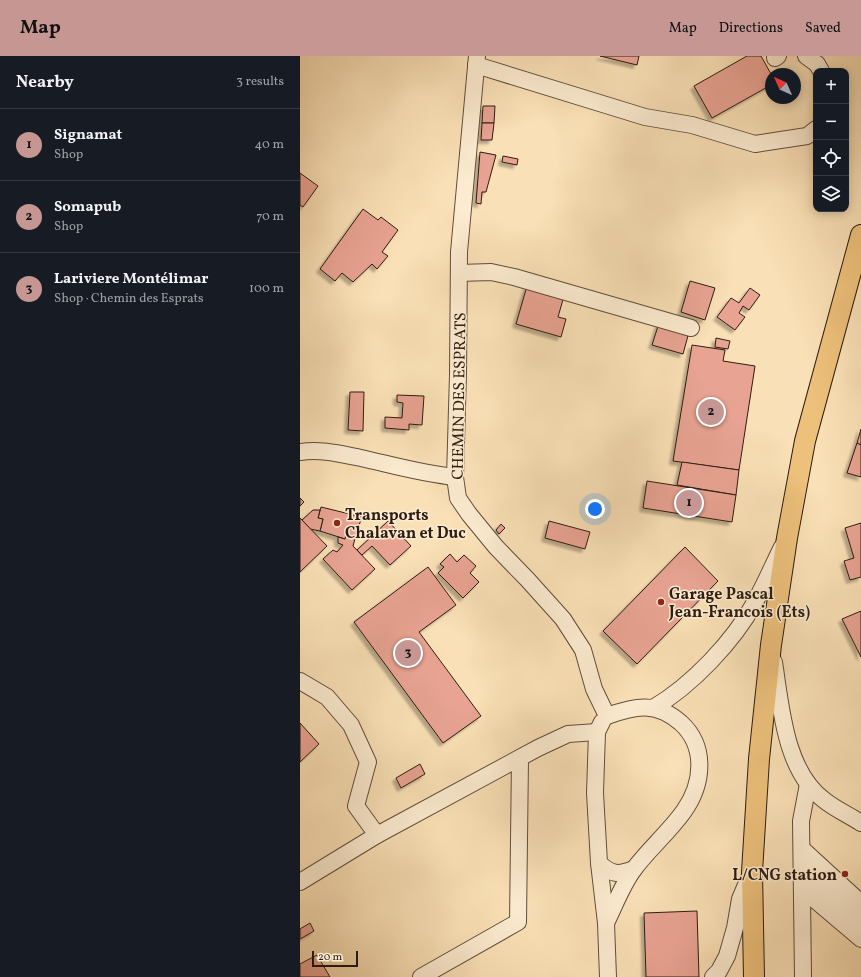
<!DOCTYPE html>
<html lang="en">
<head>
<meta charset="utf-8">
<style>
	body { margin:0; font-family:Vollkorn,serif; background:#20242c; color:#f1f3f6 }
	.controls { position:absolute; right:12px; top:12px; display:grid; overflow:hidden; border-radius:8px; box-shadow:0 2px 10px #0003 }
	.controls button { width:36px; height:36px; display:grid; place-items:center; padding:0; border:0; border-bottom:1px solid #363941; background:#171b24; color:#f1f3f6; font:20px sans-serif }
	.compass { position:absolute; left:465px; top:12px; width:36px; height:36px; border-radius:50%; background:#171b24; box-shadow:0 2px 10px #0003; rotate:315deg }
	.scale { position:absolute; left:12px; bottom:10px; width:46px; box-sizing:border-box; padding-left:4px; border:2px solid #2d1c12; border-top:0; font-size:11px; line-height:14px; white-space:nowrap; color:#2d1c12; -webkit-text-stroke:3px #fcebd0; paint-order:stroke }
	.you { position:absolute; left:295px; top:453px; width:14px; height:14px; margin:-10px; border:3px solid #fff; border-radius:50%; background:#1a73e8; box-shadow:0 0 0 6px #1a73e833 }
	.badge { display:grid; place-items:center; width:26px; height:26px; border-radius:50%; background:#c59692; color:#111; font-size:13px; font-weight:700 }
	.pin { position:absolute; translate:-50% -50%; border:2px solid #fff; box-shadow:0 1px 4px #0006 }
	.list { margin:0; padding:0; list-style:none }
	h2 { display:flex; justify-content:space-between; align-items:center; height:52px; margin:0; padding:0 16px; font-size:17px }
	h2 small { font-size:13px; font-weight:400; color:#9ea1a6 }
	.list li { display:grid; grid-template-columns:26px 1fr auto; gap:12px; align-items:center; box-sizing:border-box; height:72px; padding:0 16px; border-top:1px solid #363941 }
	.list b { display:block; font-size:15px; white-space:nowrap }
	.list p { margin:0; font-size:13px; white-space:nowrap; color:#9ea1a6 }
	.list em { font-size:13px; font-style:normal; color:#9ea1a6 }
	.icon { flex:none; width:22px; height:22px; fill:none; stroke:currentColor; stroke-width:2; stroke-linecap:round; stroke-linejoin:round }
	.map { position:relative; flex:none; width:561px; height:921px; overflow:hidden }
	header { display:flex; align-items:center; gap:24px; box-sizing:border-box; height:56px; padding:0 20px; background:#c59692; color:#111 }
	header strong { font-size:19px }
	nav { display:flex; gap:22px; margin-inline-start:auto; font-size:14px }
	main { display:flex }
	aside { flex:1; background:#171b24 }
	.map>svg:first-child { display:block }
</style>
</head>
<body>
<header>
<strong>Map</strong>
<nav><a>Map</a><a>Directions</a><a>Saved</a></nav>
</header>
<main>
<aside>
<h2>Nearby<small>3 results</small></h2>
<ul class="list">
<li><span class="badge">1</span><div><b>Signamat</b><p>Shop</p></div><em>40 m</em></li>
<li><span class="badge">2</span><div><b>Somapub</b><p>Shop</p></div><em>70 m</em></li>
<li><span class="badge">3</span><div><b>Lariviere Montélimar</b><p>Shop · Chemin des Esprats</p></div><em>100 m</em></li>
</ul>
</aside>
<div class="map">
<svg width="561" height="921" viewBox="0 0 561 921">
	<defs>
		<filter id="shadow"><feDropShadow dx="-3.5" dy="3.5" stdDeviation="1" flood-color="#0004"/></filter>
	</defs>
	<rect width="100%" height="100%" fill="#fae0b6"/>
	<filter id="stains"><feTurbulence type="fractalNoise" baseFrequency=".005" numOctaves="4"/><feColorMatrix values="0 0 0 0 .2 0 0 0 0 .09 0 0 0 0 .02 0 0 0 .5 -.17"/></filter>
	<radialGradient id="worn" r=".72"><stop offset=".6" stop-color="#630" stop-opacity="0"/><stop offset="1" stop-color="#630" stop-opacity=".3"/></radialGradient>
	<g fill="#e8a392" stroke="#2d1c12" filter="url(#shadow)">
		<path d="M 300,0 L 339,0 L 337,9 Z"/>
		<path d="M 447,0 L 461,0 L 471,18 L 471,29 L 412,62 L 394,30 Z"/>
		<path d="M 183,50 L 195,50 L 194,67 L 182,67 Z"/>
		<path d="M 182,67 L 194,67 L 192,84 L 181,84 Z"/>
		<path d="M 180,96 L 196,99 L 186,136 L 182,136 L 181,148 L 176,147 Z"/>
		<path d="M 203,100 L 218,103 L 217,109 L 202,106 Z"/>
		<path d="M 0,117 L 18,130 L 3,151 L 0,149 Z"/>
		<path d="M 63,153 L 78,164 L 81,161 L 98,174 L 82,196 L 88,200 L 77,213 L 72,208 L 53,226 L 42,217 L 35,225 L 20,213 Z"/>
		<path d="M 390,225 L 415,232 L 405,264 L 381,256 Z"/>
		<path d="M 227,230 L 264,240 L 258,261 L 266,263 L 261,281 L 216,268 Z"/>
		<path d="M 450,232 L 460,239 L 449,254 L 443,250 L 439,257 L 445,261 L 435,274 L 417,261 L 431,242 L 439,247 Z"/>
		<path d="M 359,267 L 389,276 L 383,298 L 352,289 Z"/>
		<path d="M 416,282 L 430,285 L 428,293 L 415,291 Z"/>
		<path d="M 392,289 L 425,294 L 423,305 L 455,310 L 439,414 L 373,405 Z"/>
		<path d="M 50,336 L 64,336 L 63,375 L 48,374 Z"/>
		<path d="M 97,339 L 124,340 L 122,369 L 109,368 L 109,374 L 85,372 L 85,361 L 102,362 L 103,347 L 97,346 Z"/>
		<path d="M 561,373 L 561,389 L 557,387 Z"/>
		<path d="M 557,387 L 561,389 L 561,421 L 547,417 Z"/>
		<path d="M 382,406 L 439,414 L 436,439 L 377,429 Z"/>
		<path d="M 347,425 L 436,439 L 432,466 L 343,452 Z"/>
		<path d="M 0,442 L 4,446 L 0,450 Z"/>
		<path d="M 21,451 L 62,461 L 58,472 L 49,470 L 45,483 L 20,475 L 23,463 L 18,462 Z"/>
		<path d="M 13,454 L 20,454 L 18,462 L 23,463 L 20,475 L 10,473 L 2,464 Z"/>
		<path d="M 0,462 L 27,490 L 0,516 Z"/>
		<path d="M 88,465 L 111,490 L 90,509 L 72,490 L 62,499 L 57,494 Z"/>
		<path d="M 249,465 L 290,476 L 285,493 L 245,482 Z"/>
		<path d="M 561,467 L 561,521 L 550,524 L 544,505 L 554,502 L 545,472 Z"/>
		<path d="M 201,468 L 205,472 L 199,478 L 196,474 Z"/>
		<path d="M 49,470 L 58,472 L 53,490 L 75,513 L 52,534 L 23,503 L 33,494 L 37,496 L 43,489 L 38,487 L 38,481 L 45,483 Z"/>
		<path d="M 385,491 L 418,525 L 337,608 L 303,575 Z"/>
		<path d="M 150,498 L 157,506 L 164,499 L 176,510 L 170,517 L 179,526 L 163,542 L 138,517 L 144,511 L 140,508 Z"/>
		<path d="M 128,511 L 156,549 L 119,576 L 181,660 L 143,687 L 54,566 Z"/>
		<path d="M 561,555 L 561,601 L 542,563 Z"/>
		<path d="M 0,667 L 19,688 L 0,706 Z"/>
		<path d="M 120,708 L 125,718 L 101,732 L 96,722 Z"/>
		<path d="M 397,855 L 399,921 L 346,921 L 344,857 Z"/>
		<path d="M 10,867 L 14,875 L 0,883 L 0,873 Z"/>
		<path d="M 17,899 L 30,921 L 0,921 L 0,908 Z"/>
	</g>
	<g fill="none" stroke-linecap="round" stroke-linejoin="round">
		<defs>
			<g id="minor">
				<path d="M 177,0 L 159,196 L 158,318 L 155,421 L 158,442 L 169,458 L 196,491 L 227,523 L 263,563 L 283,594 L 294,633 L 307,660"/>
				<path d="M 506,0 L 517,8 L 521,15"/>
				<path d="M 475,2 L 478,0"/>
				<path d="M 176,9 L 345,61 L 392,69 L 455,88 L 507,80 L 516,73"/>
				<path d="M 159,217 L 191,216 L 214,221 L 391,272"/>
				<path d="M 0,396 C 22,393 40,398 61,402 C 92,409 123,418 155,421"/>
				<path d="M 474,606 C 481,651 485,715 524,744 C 535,753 549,759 561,767"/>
				<path d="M 0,625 L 27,641 L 51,669 L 68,706 L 56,750 L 77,779"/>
				<path d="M 353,652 C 391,630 434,585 455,546 C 465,528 473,509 482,491"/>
				<path d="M 302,666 L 297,676 L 295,737 L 299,807 L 306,867 L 308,921"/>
				<path d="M 502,793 L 561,847"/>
				<path d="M 299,807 C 312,819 318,819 334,813"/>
				<path d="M 502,812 L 561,865"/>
				<path d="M 0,826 L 77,779 L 238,692 L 268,678 L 297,676"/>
				<path d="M 502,833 L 561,883"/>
				<path d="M 306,867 C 315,849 322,829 334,813 C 349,793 369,776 384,755 C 403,728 407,691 381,667 C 356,645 335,650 307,660"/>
				<path d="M 121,921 L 218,866 L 220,702"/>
				<path d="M 413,921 L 419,915 L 427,900 L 435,872 L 440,843 L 451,817"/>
				<path d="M 503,921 L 501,765 L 508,728"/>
			</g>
			<path id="major" d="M 454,921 L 452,816 L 459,703 L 471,589 L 487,482 L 505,385 L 561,179"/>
		</defs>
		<use href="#minor" stroke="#604d3b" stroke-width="18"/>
		<use href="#major" stroke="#2d1c12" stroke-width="22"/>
		<use href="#minor" stroke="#fcebd0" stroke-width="16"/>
		<use href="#major" stroke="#edc07b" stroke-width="20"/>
	</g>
	<g fill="#8f2418" stroke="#fcebd0" stroke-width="1.5">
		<circle cx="37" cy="467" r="4"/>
		<circle cx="361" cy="546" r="4"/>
		<circle cx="545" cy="818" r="4"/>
	</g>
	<g text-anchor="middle" stroke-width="3" stroke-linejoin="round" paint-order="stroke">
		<g font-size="16" fill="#2d1c12" stroke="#fcebd0">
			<text transform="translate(158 340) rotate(-89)" y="6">CHEMIN DES ESPRATS</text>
		</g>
		<g font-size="16" font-weight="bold" fill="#2d1c12" stroke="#fcebd0" text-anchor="start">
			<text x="45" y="464">Transports<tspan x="45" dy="18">Chalavan et Duc</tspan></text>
			<text x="369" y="543">Garage Pascal<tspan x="369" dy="18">Jean-Francois (Ets)</tspan></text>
			<text x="537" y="824" text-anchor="end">L/CNG station</text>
		</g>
	</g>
	<rect width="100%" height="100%" filter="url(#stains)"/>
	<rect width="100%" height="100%" fill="url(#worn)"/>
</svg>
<div class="controls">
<button>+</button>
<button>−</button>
<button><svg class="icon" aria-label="locate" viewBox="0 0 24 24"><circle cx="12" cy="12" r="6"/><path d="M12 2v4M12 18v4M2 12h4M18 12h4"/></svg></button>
<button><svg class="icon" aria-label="layers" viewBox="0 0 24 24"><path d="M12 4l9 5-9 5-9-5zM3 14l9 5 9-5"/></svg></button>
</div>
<svg class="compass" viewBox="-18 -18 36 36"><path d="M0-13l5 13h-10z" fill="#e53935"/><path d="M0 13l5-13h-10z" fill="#9ea1a6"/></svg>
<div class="scale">20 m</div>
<div class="you"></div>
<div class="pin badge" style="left:389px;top:447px">1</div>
<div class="pin badge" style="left:411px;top:356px">2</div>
<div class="pin badge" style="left:108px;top:597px">3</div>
</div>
</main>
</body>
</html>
